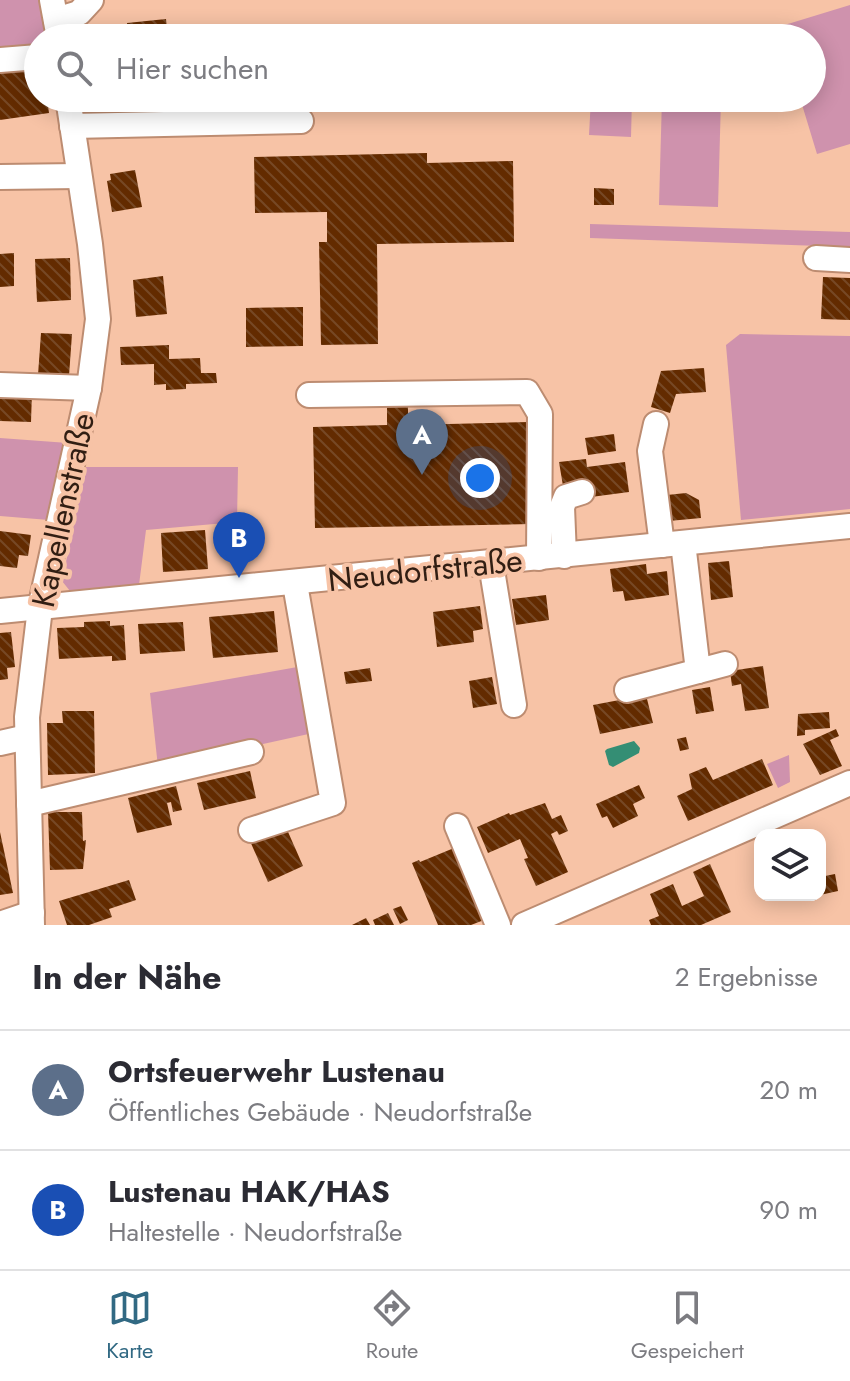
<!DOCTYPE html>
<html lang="de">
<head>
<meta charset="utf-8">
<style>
	body { margin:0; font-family:Jost,sans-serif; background:#f7f7f7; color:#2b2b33 }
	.controls { position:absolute; right:24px; bottom:24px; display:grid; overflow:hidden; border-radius:16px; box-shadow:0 4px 20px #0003 }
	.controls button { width:72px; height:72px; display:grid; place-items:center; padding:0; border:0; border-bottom:2px solid #e1e1e2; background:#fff; color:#2b2b33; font:40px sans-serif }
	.you { position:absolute; left:480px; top:478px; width:28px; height:28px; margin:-20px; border:6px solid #fff; border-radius:50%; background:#1a73e8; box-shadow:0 0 0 12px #1a73e833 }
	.badge { display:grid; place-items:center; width:52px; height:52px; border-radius:50%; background:#316983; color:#fff; font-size:26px; font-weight:700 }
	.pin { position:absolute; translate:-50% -66px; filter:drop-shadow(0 2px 4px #0008) }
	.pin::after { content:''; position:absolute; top:42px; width:28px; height:24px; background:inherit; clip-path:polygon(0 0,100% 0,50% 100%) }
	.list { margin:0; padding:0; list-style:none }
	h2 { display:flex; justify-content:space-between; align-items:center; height:104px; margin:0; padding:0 32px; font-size:34px }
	h2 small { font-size:26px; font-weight:400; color:#7c7c81 }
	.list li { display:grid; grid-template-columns:52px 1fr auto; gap:24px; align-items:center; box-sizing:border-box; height:120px; padding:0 32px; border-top:2px solid #e1e1e2 }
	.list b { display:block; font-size:30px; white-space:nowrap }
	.list p { margin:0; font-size:26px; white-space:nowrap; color:#7c7c81 }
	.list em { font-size:26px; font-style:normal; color:#7c7c81 }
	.icon { flex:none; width:44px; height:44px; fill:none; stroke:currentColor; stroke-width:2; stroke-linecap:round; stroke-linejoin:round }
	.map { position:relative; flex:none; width:850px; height:925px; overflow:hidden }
	.search { position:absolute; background:#fff; box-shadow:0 4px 20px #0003; left:24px; right:24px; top:24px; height:88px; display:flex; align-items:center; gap:20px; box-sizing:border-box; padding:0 28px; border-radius:44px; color:#7c7c81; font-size:30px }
	.sheet { height:344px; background:#fff }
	nav { display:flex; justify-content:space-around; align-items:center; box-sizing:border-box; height:112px; border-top:2px solid #e1e1e2; background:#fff; font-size:22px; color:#7c7c81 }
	nav a { display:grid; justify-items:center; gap:4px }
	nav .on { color:#316983 }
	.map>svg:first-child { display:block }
</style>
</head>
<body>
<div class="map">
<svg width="850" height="925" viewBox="0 0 850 925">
	<defs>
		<pattern id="building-back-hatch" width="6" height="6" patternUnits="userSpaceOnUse" patternTransform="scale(2)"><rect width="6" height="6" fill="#632b00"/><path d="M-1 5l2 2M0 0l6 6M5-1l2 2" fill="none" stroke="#764825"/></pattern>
	</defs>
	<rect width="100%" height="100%" fill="#f7c3a6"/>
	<g fill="#cf92ad">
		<path d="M 0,0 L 43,0 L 50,38 L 38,38 L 38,50 L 0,54 Z"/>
		<path d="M 850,5 L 850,144 L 817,154 L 800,98 L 812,98 L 812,38 L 781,38 L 778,27 Z"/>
		<path d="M 591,98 L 632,98 L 631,137 L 589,135 Z"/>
		<path d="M 662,98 L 721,98 L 718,207 L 659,205 Z"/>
		<path d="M 590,224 L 850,232 L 850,247 L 590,238 Z"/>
		<path d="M 740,334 L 850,336 L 850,509 L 741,520 L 726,345 Z"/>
		<path d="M 0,438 L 68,443 L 49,520 L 0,516 Z"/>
		<path d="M 86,467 L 238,467 L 237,522 L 146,530 L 139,585 L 70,591 L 62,581 Z"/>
		<path d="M 303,666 L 313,733 L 158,767 L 150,693 Z"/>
		<path d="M 789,755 L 790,782 L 778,788 L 767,764 Z"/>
	</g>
	<path fill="#348e74" d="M 634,741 L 640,748 L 639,753 L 613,767 L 609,765 L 605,751 L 607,749 Z"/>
	<g fill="url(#building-back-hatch)">
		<path d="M 166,19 L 168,38 L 128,38 L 127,23 Z"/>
		<path d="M 0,63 L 38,66 L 38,98 L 47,98 L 49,113 L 0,120 Z"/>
		<path d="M 98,98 L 134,98 L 135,112 L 99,115 Z"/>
		<path d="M 162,98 L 172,98 L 172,109 L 163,109 Z"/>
		<path d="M 289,98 L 321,98 L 322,108 L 289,109 Z"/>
		<path d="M 427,153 L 427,163 L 513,161 L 514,242 L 377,244 L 378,344 L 321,345 L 319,242 L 327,242 L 327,212 L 255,213 L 254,157 Z"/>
		<path d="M 135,170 L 142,207 L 112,212 L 107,181 L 111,180 L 110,174 Z"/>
		<path d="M 594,188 L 614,189 L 614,205 L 594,205 Z"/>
		<path d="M 14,253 L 14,286 L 0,287 L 0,254 Z"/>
		<path d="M 70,258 L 71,300 L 37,302 L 35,259 Z"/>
		<path d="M 163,276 L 167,314 L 136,317 L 133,280 Z"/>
		<path d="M 823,277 L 850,278 L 850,320 L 821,319 Z"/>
		<path d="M 303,307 L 303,346 L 246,347 L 246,308 Z"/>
		<path d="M 41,333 L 72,334 L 69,376 L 38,375 Z"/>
		<path d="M 169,345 L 169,359 L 200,358 L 201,373 L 216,373 L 217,383 L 186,384 L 186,389 L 166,390 L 166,384 L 154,385 L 154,364 L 121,365 L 120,347 Z"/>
		<path d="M 704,368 L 706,392 L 676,394 L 670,413 L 651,407 L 661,371 Z"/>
		<path d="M 0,391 L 32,392 L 31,422 L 0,421 Z"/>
		<path d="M 408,403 L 408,425 L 529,422 L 531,524 L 315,528 L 313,427 L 387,425 L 387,404 Z"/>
		<path d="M 614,434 L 616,451 L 588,455 L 585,438 Z"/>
		<path d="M 586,459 L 587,467 L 625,462 L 629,492 L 591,497 L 589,483 L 563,486 L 559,462 Z"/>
		<path d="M 686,493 L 699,500 L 701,518 L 669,521 L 667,495 Z"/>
		<path d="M 205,530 L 208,569 L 163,572 L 161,533 Z"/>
		<path d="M 0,531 L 31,535 L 28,556 L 19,555 L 17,568 L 0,566 Z"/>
		<path d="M 729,561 L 733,597 L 711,600 L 708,563 Z"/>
		<path d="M 646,564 L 647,574 L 667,571 L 669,595 L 625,601 L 623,591 L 613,592 L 610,569 Z"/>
		<path d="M 546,595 L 549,620 L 516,625 L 512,599 Z"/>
		<path d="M 480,606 L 483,629 L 473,631 L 474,642 L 437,647 L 433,612 Z"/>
		<path d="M 274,611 L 278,652 L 213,658 L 209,617 Z"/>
		<path d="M 110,621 L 110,626 L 124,625 L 126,660 L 112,661 L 112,656 L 59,659 L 57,628 L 84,627 L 84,622 Z"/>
		<path d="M 183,622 L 185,651 L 140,654 L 138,624 Z"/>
		<path d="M 11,632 L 15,667 L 7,668 L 8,679 L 0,680 L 0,633 Z"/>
		<path d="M 763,666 L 769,708 L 745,711 L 741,684 L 732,686 L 730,671 Z"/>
		<path d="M 370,668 L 372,681 L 346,684 L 344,672 Z"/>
		<path d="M 492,677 L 497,704 L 473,708 L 469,681 Z"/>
		<path d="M 710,687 L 714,711 L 696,714 L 692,690 Z"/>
		<path d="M 646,695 L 653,723 L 600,734 L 593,705 Z"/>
		<path d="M 62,711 L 94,711 L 95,773 L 48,775 L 47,723 L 63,723 Z"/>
		<path d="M 829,712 L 830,728 L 805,730 L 805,735 L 797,736 L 798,714 Z"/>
		<path d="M 836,729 L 839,736 L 830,740 L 842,766 L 820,775 L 803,744 Z"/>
		<path d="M 686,737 L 689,749 L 680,751 L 677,739 Z"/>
		<path d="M 762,759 L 773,785 L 688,821 L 677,796 L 692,789 L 689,774 L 706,767 L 713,780 Z"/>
		<path d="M 250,771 L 256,798 L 204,810 L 197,783 Z"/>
		<path d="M 639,785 L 645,798 L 633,804 L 638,816 L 613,828 L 607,816 L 602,818 L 596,804 Z"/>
		<path d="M 176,786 L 182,810 L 173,812 L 171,802 L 167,803 L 172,825 L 137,833 L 128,798 Z"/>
		<path d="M 545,803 L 552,819 L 561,815 L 568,831 L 559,835 L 557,831 L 551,834 L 568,872 L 536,886 L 524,859 L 528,858 L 520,839 L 488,853 L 477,827 L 509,813 L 510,815 Z"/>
		<path d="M 48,812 L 82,812 L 83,841 L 86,840 L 83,869 L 50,870 Z"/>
		<path d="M 285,825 L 303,866 L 268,882 L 250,841 Z"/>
		<path d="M 0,832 L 13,893 L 0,895 Z"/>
		<path d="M 454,848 L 484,920 L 471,925 L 438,925 L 412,863 L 419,860 L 420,862 Z"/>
		<path d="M 710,864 L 731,912 L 701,925 L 651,925 L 649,920 L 659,916 L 650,894 L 673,884 L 682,906 L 704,896 L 693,872 Z"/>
		<path d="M 835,874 L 838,891 L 820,895 L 820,877 Z"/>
		<path d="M 129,880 L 136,900 L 109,909 L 112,917 L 89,925 L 67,925 L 59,901 Z"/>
		<path d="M 401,906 L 408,920 L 400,924 L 393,909 Z"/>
		<path d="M 388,913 L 394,925 L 375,925 L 373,920 Z"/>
		<path d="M 366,918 L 370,925 L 352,925 Z"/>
	</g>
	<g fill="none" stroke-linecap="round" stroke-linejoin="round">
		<defs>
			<g id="minor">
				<path d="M 52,0 L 59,38"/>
				<path d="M 56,20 L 79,13 L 91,0"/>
				<path d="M 0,60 L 38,57"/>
				<path d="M 72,126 L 301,121"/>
				<path d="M 0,177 L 79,176"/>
				<path d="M 816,258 L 850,260"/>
				<path d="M 0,385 L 89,388"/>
				<path d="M 309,395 L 527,392 L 540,414 L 539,558"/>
				<path d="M 656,424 L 650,451 L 662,545"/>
				<path d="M 683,543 L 698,671"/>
				<path d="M 564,556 L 562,507 L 566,497 L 582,492"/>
				<path d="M 491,564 L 514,705"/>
				<path d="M 0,611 L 850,526"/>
				<path d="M 627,690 L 725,664"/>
				<path d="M 0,743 L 27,737"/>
				<path d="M 29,804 L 251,752"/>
				<path d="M 457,826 L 498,925"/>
				<path d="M 251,830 L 333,803 L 295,584"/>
				<path d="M 0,924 L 32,913"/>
				<path d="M 32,925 L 27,717 L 40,608 L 89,388 L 98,319 L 90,244 L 68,98"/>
				<path d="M 524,925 L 850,783"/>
			</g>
		</defs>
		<use href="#minor" stroke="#bd8c71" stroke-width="28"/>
		<use href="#minor" stroke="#fff" stroke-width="24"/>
	</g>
	<g text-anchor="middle" stroke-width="8" stroke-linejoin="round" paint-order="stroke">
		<g font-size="32" fill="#311e13" stroke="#f7c3a6">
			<text transform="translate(63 510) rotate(-78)" y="11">Kapellenstraße</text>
			<text transform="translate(425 570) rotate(-6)" y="11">Neudorfstraße</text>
		</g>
	</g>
</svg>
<div class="controls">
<button><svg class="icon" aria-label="layers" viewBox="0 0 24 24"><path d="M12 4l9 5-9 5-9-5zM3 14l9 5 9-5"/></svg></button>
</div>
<div class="you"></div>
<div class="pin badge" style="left:422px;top:475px;background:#5c6f8a">A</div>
<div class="pin badge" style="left:239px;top:578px;background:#1a4fb4">B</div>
<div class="search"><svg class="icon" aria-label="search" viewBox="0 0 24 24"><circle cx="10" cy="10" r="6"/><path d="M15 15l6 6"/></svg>Hier suchen</div>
</div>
<section class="sheet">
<h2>In der Nähe<small>2 Ergebnisse</small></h2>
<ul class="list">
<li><span class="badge" style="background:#5c6f8a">A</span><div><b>Ortsfeuerwehr Lustenau</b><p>Öffentliches Gebäude · Neudorfstraße</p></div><em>20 m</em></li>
<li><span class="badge" style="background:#1a4fb4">B</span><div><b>Lustenau HAK/HAS</b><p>Haltestelle · Neudorfstraße</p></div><em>90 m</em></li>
</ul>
</section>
<nav>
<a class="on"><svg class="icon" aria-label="map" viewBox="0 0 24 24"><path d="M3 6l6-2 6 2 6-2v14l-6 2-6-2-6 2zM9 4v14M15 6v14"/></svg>Karte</a>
<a><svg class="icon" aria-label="directions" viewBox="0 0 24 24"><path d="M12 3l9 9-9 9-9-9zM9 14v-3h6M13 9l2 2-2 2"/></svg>Route</a>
<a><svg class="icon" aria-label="saved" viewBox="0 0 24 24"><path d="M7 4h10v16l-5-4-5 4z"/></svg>Gespeichert</a>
</nav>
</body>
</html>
